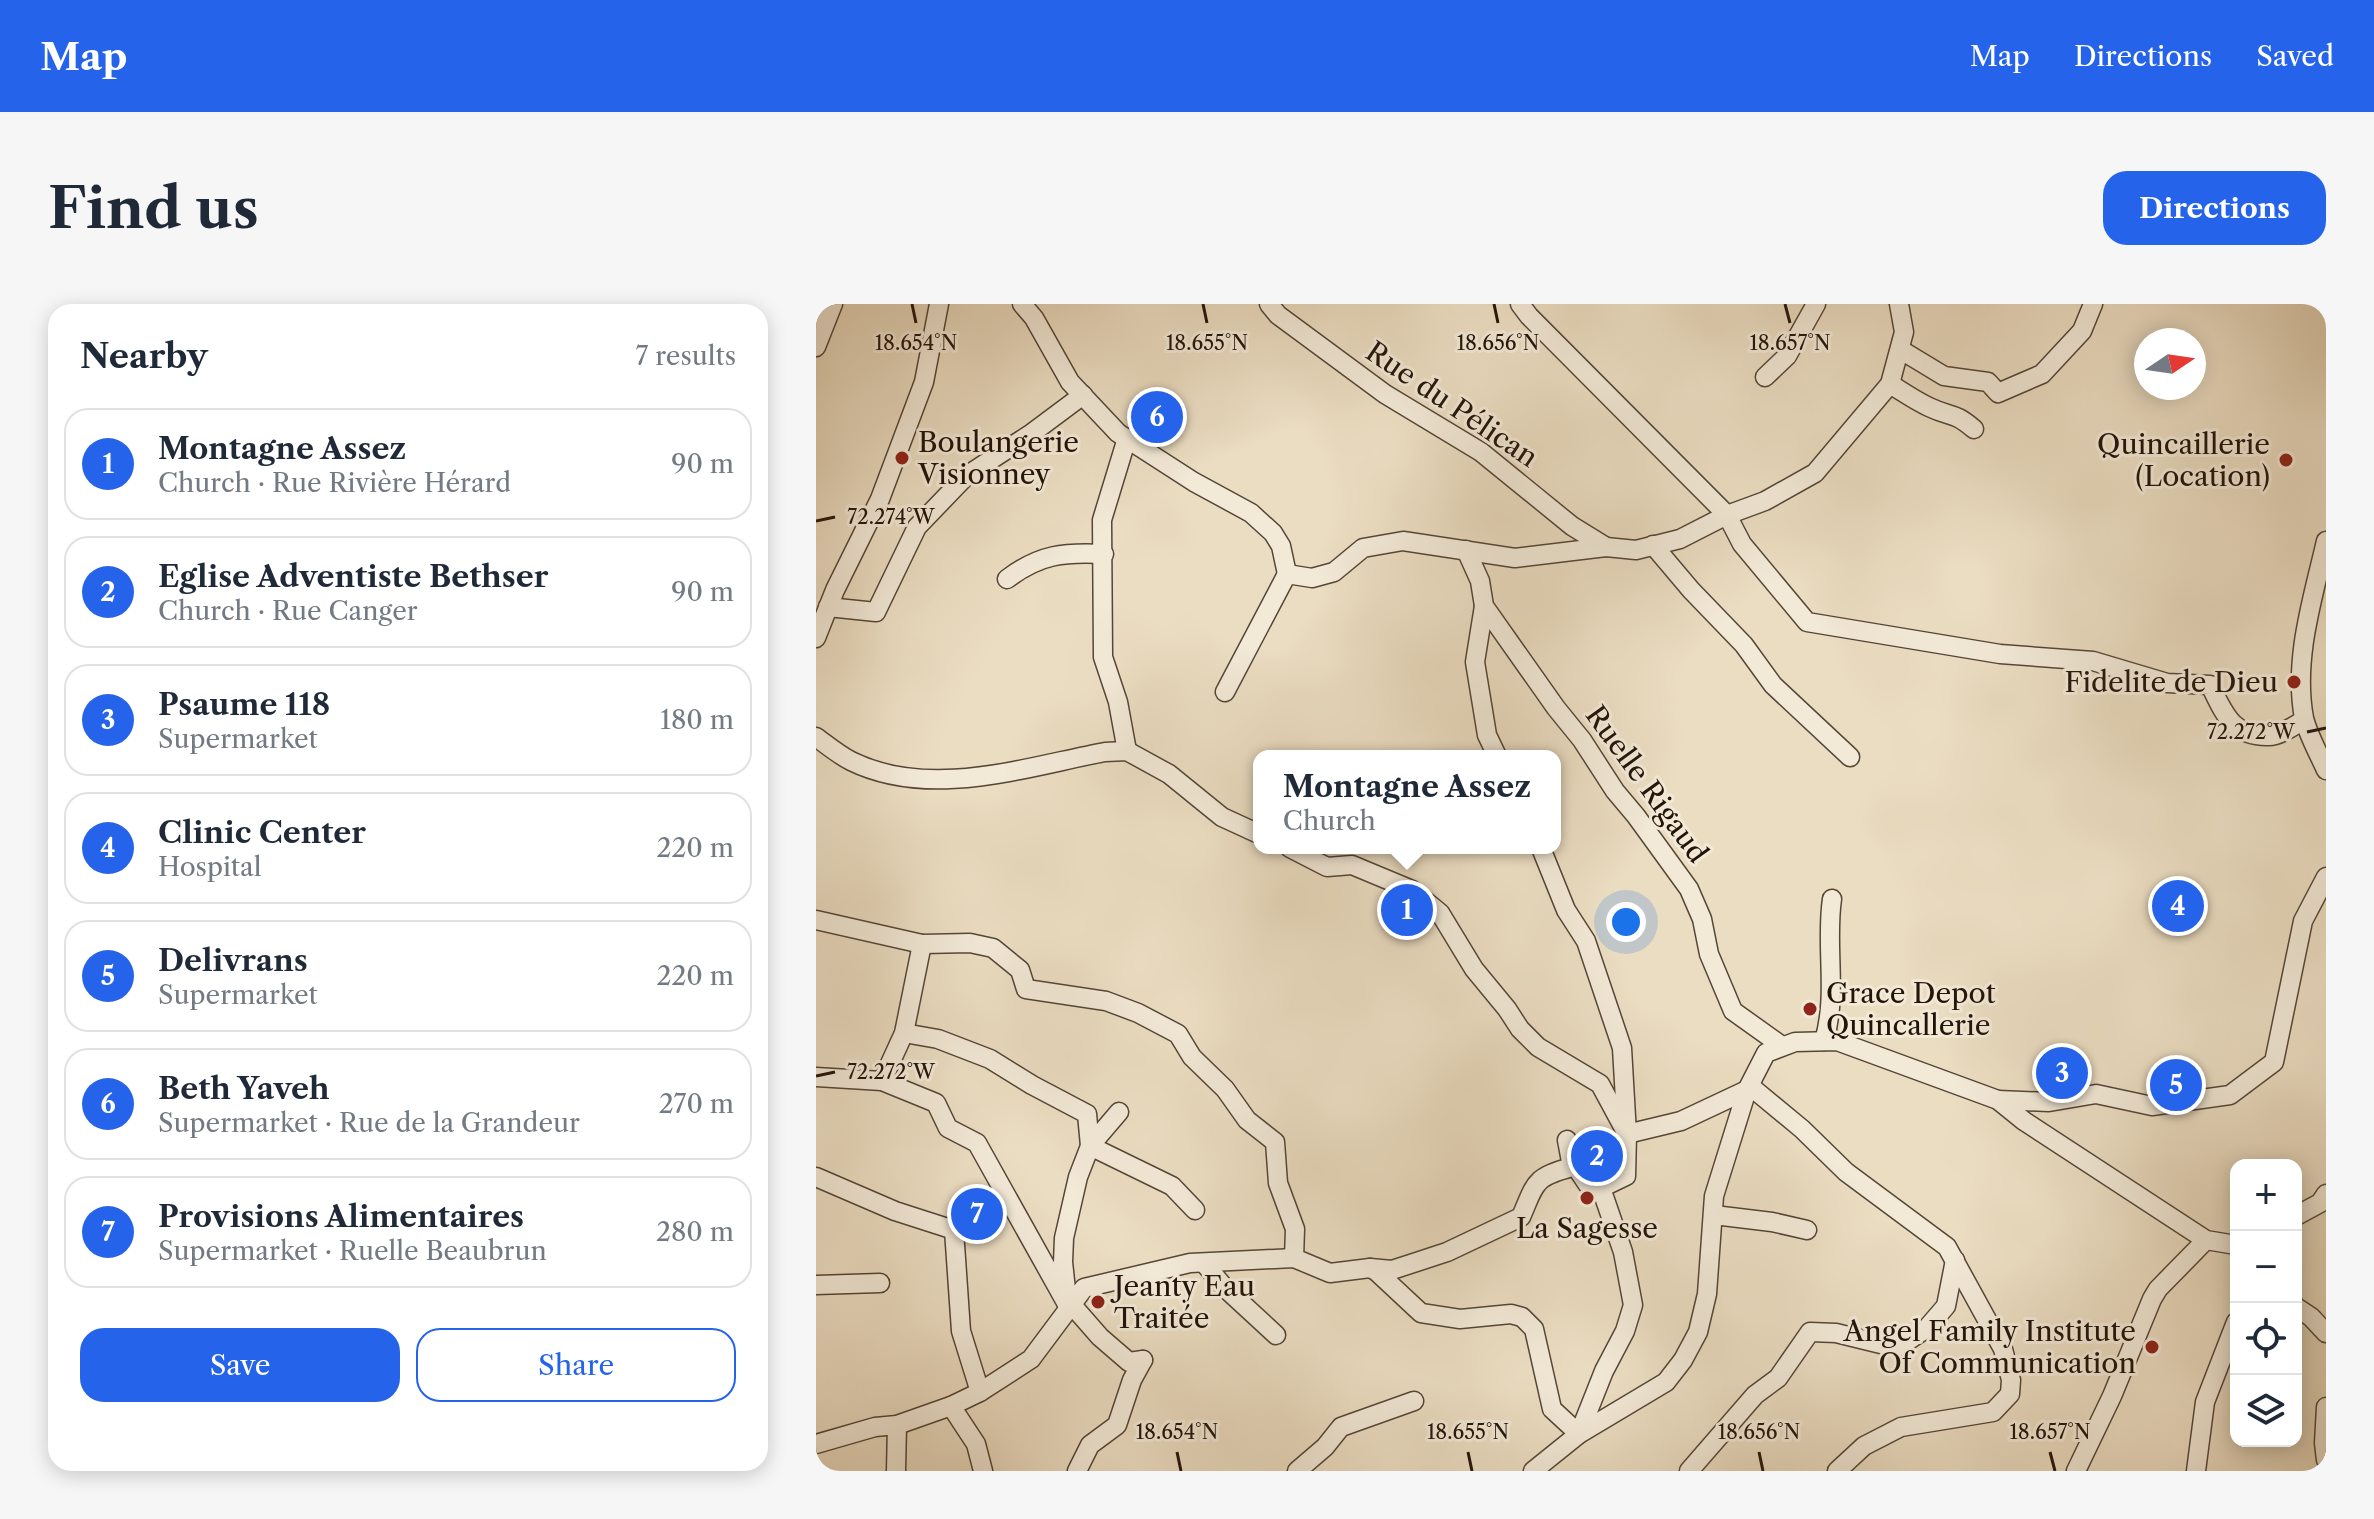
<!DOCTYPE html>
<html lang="en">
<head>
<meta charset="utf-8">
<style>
	body { margin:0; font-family:"Libre Caslon Text",serif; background:#f6f6f7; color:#1f2937 }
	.controls { position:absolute; right:24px; bottom:24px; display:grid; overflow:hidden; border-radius:16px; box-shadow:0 4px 20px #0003 }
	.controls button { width:72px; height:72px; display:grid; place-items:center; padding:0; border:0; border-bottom:2px solid #e0e1e3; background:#fff; color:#1f2937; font:40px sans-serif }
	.compass { position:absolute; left:1318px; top:24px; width:72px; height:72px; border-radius:50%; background:#fff; box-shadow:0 4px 20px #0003; rotate:77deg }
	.you { position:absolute; left:810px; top:618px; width:28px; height:28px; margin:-20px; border:6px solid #fff; border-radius:50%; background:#1a73e8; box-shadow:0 0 0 12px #1a73e833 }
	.badge { display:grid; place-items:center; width:52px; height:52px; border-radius:50%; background:#2563eb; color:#fff; font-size:26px; font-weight:700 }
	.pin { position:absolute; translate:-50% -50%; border:4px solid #fff; box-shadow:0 2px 8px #0006 }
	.popup { position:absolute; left:437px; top:446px; width:308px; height:104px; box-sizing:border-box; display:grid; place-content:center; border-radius:16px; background:#fff; filter:drop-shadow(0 2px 6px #0005); font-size:26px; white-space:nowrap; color:#747a83 }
	.popup b { font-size:30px; color:#1f2937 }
	.popup::after { content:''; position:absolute; left:50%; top:100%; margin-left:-16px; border:16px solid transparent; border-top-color:#fff }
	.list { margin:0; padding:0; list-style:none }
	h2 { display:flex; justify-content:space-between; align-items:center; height:104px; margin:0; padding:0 32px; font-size:34px }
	h2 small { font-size:26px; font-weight:400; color:#747a83 }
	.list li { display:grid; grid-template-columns:52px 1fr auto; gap:24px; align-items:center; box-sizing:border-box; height:112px; margin:0 16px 16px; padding:0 16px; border:2px solid #e0e1e3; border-radius:24px }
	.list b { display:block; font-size:30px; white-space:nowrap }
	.list p { margin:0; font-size:26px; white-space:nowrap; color:#747a83 }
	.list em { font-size:26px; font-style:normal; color:#747a83 }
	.actions { display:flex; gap:16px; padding:24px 32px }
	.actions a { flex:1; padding:18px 0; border:2px solid #2563eb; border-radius:24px; text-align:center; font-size:28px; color:#2563eb }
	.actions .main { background:#2563eb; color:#fff }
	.icon { flex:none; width:44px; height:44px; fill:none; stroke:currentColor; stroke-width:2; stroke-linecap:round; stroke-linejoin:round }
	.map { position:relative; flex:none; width:1510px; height:1167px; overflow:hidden; border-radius:24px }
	header { display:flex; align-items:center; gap:48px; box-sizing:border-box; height:112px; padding:0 40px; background:#2563eb; color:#fff }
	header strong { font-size:38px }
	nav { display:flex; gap:44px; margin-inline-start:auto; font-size:28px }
	.intro { display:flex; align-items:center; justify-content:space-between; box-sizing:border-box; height:192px; padding:0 48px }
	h1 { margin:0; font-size:56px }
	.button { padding:20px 36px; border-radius:24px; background:#2563eb; color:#fff; font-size:28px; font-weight:700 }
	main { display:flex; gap:48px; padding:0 48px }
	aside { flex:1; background:#fff; border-radius:24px; box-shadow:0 4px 20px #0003 }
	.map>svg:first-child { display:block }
</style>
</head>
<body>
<header>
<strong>Map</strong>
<nav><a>Map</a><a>Directions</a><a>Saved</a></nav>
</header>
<div class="intro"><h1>Find us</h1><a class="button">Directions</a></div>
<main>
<aside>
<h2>Nearby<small>7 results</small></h2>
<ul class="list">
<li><span class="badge">1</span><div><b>Montagne Assez</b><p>Church · Rue Rivière Hérard</p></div><em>90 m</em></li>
<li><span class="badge">2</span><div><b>Eglise Adventiste Bethser</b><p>Church · Rue Canger</p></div><em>90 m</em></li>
<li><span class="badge">3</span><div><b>Psaume 118</b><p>Supermarket</p></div><em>180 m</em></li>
<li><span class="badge">4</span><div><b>Clinic Center</b><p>Hospital</p></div><em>220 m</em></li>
<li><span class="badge">5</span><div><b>Delivrans</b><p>Supermarket</p></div><em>220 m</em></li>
<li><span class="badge">6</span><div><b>Beth Yaveh</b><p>Supermarket · Rue de la Grandeur</p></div><em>270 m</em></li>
<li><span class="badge">7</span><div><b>Provisions Alimentaires</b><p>Supermarket · Ruelle Beaubrun</p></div><em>280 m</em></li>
</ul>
<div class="actions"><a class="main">Save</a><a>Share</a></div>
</aside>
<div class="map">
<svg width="1510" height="1167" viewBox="0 0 1510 1167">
	<rect width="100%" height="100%" fill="#ebddc2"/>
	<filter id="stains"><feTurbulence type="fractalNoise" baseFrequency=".0025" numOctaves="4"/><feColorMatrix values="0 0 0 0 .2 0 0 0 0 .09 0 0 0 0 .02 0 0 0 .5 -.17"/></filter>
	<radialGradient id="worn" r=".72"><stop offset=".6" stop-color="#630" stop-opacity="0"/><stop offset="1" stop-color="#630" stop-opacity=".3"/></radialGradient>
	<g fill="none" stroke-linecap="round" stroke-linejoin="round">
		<defs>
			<g id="minor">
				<path d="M 206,0 L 218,14 L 254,78 L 302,129 L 378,178 L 435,209 L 457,229 L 465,242 L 471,270"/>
				<path d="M 453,0 L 462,11 L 569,90 L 665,148 L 756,222 L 790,243"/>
				<path d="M 704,0 L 713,12 L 911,211 L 926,240 L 991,318 L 1184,350 L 1277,357 L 1351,379 L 1394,381 C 1408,409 1416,433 1453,432 C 1464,432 1479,421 1488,416"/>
				<path d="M 0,43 L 17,0"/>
				<path d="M 1085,46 L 1128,72 L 1172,78 L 1182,89 L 1226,70 L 1266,27 L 1277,0"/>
				<path d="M 949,73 L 971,52 L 1000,0"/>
				<path d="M 1074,80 C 1087,88 1100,97 1113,103 C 1136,114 1137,107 1158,125"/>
				<path d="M 311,134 L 286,216 L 287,353 L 302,398 L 311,447"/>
				<path d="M 1510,237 C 1497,294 1477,355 1488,414 C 1492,431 1503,450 1510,466"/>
				<path d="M 837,241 L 875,286 L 928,341 L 957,381 L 1034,453"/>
				<path d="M 650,246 L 664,277 L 668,302 L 740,404 L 766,436 L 799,487 L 820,512 L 873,585 L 886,615 L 893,650 L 917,707 L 966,742"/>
				<path d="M 191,275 C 224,250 248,248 288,250"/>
				<path d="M 668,302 L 659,358 L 671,431 L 681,452"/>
				<path d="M 12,303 L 60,308 L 101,223 L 150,172 L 216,129 L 267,91"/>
				<path d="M 0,334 L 19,286 L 64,195 L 108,78 L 123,0"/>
				<path d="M 409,388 L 471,270 L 496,274 L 518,268 L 547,244 L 587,237 L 699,254 L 790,243 L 820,246 L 864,235 L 911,211 L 949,197 L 999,169 L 1074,80 L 1088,28 L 1083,0"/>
				<path d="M 0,433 C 11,441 23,451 35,457 C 114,496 209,463 289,448 L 311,447 L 353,470 L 406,513 L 443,530"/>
				<path d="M 474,544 L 511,563 L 536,561 L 596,586 L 624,609 L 658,665 L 691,705 L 704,725 L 722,743 L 784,780 L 811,830 L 865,817 L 931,786"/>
				<path d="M 0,616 L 106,640 L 154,639 L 177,644 L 204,666 L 210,685 L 290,697 L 322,709 L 362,730 L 376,753 L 409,785 L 431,816 L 459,838 L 462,879 L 479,925 L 478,954"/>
				<path d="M 88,729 L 122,735 L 174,755 L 216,781 L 271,810 L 274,842 L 356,882 L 379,906"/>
				<path d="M 1008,737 C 1022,690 1009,642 1016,595"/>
				<path d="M 0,773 L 66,777 L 120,799 L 132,824 L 161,839 L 252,1002"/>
				<path d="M 66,777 L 88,729 L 106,640"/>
				<path d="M 934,782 L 986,825 L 1030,868 L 1131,943 L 1187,1045 L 1195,1076 L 1194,1090 L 1177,1108 L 1085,1123 L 1048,1142 L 1021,1167"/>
				<path d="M 1182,796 L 1233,798 L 1280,790 L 1336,802 L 1414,791 L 1458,758 L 1487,617 L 1510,573"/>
				<path d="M 0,873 L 79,907 L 138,926 L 145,1027 L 164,1088"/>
				<path d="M 898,911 L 956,918 L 991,926"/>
				<path d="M 1480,912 L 1504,899 L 1510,890"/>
				<path d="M 388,959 L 408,983 L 460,1031"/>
				<path d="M 554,964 L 560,967 L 605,1009 L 644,1015 L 695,1010 L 706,1013 L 718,1025 L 736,1105 L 763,1130 L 788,1067 L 809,1027 L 817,1001 L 807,948 L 785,884 L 810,872 L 811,830 L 806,744 L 770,637 L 750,606 L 725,544"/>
				<path d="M 0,981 L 64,979"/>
				<path d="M 251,995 L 247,958 L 248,934 L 262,873 L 274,842 L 303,808"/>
				<path d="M 252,1002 L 256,1001 L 284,1033 L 313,1058 L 327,1056"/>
				<path d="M 1480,1003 L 1495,1013 L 1510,1029"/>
				<path d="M 135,1102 L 160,1140 L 167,1167"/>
				<path d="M 1510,1103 L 1508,1139 L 1510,1156"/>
				<path d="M 0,1140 L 59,1123 L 81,1121 L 135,1102 L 164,1088 L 215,1055 L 268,984 L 374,959 L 478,954 L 514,969 L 554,964 L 576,966 L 631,948 L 705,913 C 720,878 718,873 756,863 L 751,836 L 764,869 L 772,881 L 785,884"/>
				<path d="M 80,1167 L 81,1121"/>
				<path d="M 261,1167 L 274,1141 L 301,1121 L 316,1076 L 327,1056"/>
				<path d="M 481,1167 L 509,1143 L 525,1123 L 598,1097"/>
				<path d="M 717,1167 L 763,1130 L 850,1078 L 867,1056 L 882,1028 L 891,990 L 898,892 L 931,786 L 950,749 L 979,738 L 1021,737 L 1182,796 L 1208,817 L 1390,936 L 1420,941"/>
				<path d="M 873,1167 L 939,1091 L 962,1074 L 994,1028 L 1020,1029 L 1069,1041 L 1084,1042 L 1111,1024 L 1130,1002 L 1139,956"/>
				<path d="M 1260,1167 L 1296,1092 L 1336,995 L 1342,985 L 1390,936"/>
				<path d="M 1380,1167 L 1389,1098 L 1420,1018"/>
			</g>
		</defs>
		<use href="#minor" stroke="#554638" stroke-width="21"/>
		<use href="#minor" stroke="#f2e9d7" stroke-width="18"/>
	</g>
	<path fill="none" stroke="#23140a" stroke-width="3" d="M 96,0 L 100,19M 387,0 L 391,19M 678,0 L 682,19M 969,0 L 974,19M 0,217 L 19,213M 1491,428 L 1510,424M 0,772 L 19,768M 361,1148 L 365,1167M 652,1148 L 656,1167M 943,1148 L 947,1167M 1234,1148 L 1239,1167"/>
	<g fill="#8f2418" stroke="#f2e9d7" stroke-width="3">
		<circle cx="86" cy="154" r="8"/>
		<circle cx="1470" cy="156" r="8"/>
		<circle cx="1478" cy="378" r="8"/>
		<circle cx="994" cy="705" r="8"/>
		<circle cx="771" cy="894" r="8"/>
		<circle cx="282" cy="998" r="8"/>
		<circle cx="1336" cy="1043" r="8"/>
	</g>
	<g text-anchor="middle" stroke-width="6" stroke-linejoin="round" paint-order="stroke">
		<g font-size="28" fill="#23140a" stroke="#f2e9d7">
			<text transform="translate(636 100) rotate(34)" y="10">Rue du Pélican</text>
			<text transform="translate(831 480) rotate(54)" y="10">Ruelle Rigaud</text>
		</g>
		<g font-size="28" fill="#23140a" stroke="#f2e9d7" text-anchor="start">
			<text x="102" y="148">Boulangerie<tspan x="102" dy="32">Visionney</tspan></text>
			<text x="1454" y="150" text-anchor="end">Quincaillerie<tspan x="1454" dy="32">(Location)</tspan></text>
			<text x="1462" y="388" text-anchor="end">Fidelite de Dieu</text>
			<text x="1010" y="699">Grace Depot<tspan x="1010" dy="32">Quincallerie</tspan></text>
			<text x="771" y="934" text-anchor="middle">La Sagesse</text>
			<text x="298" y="992">Jeanty Eau<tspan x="298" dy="32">Traitée</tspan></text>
			<text x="1320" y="1037" text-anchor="end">Angel Family Institute<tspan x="1320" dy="32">Of Communication</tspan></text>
		</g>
	</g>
	<g font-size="20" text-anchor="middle" fill="#23140a" stroke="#f2e9d7" stroke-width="6" stroke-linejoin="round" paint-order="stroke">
		<text x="100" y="46">18.654°N</text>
		<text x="391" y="46">18.655°N</text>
		<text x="682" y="46">18.656°N</text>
		<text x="974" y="46">18.657°N</text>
		<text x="75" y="220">72.274°W</text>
		<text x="1435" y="435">72.272°W</text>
		<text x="75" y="775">72.272°W</text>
		<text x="361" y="1135">18.654°N</text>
		<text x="652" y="1135">18.655°N</text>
		<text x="943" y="1135">18.656°N</text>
		<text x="1234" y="1135">18.657°N</text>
	</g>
	<rect width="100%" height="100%" filter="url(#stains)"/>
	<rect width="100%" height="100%" fill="url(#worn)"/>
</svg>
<div class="controls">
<button>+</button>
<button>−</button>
<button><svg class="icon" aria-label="locate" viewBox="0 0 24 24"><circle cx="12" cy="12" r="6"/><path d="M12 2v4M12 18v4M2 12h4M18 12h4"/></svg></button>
<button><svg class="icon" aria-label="layers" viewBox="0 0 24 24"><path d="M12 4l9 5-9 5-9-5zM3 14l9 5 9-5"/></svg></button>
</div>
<svg class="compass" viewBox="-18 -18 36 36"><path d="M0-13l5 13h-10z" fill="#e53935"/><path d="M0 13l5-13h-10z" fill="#747a83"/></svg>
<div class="you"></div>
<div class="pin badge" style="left:591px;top:606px">1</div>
<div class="popup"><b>Montagne Assez</b>Church</div>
<div class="pin badge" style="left:781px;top:852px">2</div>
<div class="pin badge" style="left:1246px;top:769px">3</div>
<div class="pin badge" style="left:1362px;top:602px">4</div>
<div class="pin badge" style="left:1360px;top:781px">5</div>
<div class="pin badge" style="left:341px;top:113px">6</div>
<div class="pin badge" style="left:161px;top:910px">7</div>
</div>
</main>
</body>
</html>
